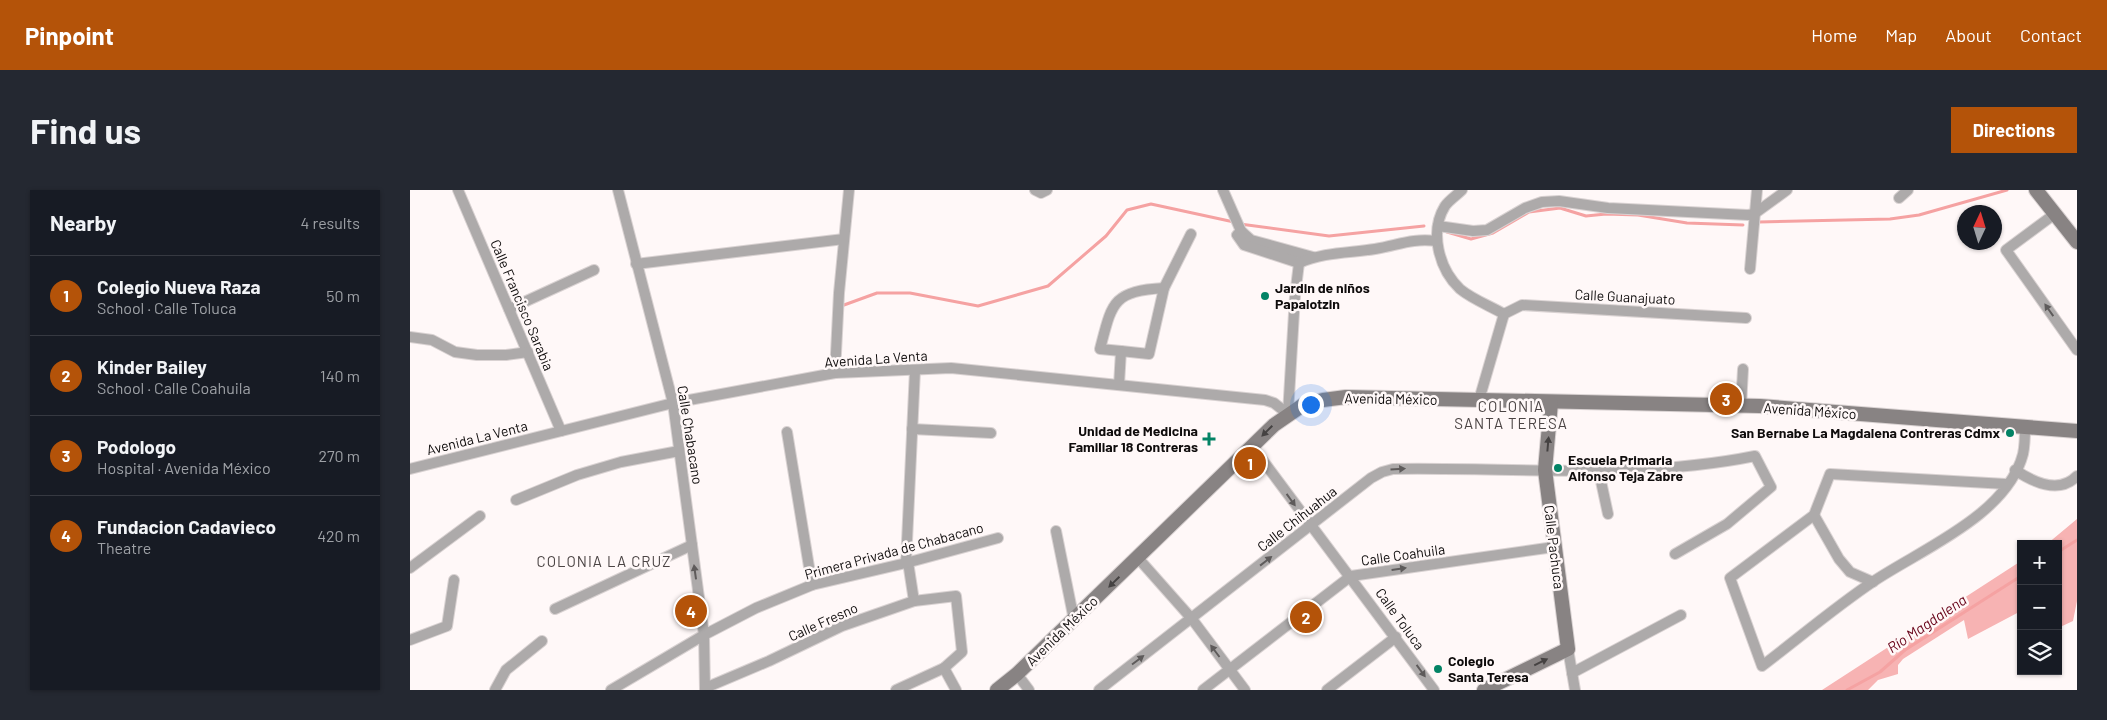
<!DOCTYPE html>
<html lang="en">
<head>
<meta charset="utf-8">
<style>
	body { margin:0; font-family:Barlow,sans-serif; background:#242831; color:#f1f3f6 }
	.controls { position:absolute; right:15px; bottom:15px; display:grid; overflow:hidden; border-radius:0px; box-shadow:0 1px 4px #0004 }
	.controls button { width:45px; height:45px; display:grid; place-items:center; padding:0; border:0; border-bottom:1px solid #363941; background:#171b24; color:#f1f3f6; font:25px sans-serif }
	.compass { position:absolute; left:1547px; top:15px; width:45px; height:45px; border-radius:50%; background:#171b24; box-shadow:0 1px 4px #0004; rotate:4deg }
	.you { position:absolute; left:900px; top:214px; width:18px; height:18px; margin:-12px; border:4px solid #fff; border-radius:50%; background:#1a73e8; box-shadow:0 0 0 8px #1a73e833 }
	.badge { display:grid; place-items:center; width:32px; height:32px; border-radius:50%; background:#b45309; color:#fff; font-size:16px; font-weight:700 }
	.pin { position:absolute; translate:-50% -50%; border:2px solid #fff; box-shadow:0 1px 5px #0006 }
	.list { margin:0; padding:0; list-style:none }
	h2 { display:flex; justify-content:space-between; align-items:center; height:65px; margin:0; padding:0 20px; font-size:21px }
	h2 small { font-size:16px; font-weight:400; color:#9ea1a6 }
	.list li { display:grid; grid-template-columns:32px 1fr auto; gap:15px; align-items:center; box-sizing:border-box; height:80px; padding:0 20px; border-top:1px solid #363941 }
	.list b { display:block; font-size:19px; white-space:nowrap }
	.list p { margin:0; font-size:16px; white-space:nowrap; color:#9ea1a6 }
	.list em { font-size:16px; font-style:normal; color:#9ea1a6 }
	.icon { flex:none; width:28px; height:28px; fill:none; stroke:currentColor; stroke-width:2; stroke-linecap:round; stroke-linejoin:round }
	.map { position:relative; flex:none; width:1667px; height:500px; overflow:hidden; border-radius:0px }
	header { display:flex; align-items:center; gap:30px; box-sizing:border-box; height:70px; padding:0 25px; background:#b45309; color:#fff }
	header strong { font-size:24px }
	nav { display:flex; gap:28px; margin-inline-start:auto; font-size:18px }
	.intro { display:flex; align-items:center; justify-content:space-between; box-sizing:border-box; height:120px; padding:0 30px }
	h1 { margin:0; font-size:35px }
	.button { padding:12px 22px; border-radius:0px; background:#b45309; color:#fff; font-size:18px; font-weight:700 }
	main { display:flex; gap:30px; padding:0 30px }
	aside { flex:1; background:#171b24; border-radius:0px; box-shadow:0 1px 4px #0004 }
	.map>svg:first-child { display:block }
</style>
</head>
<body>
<header>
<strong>Pinpoint</strong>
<nav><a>Home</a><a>Map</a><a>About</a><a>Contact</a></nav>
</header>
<div class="intro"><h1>Find us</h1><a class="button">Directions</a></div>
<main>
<aside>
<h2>Nearby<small>4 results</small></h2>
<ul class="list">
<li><span class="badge">1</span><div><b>Colegio Nueva Raza</b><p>School · Calle Toluca</p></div><em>50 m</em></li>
<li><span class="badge">2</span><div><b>Kinder Bailey</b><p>School · Calle Coahuila</p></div><em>140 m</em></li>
<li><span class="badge">3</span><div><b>Podologo</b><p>Hospital · Avenida México</p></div><em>270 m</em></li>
<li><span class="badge">4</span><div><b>Fundacion Cadavieco</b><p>Theatre</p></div><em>420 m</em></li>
</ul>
</aside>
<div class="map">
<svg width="1667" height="500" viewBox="0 0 1667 500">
	<rect width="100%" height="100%" fill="#fff8f8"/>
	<g fill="#f7b3b3">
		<path d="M 1667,329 L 1667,411 L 1663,431 L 1648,438 L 1648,354 L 1637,354 Z"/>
		<path d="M 1611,371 L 1611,421 L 1558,449 L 1554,430 L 1493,469 L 1488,475 L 1488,484 L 1468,490 L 1458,500 L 1412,500 Z"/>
	</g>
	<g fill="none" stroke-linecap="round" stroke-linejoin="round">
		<g stroke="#f5a2a2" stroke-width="3">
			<path d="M 1349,32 L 1480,29 L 1509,25 L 1597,0"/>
			<path d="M 830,34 L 919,46 L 1014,36"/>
			<path d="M 1037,42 L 1061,49 L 1083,43 L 1119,22 L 1150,18 L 1176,26 L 1196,24 L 1228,25 L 1277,33 L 1333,35"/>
			<path d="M 434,115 L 467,103 L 500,103 L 568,116 L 638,96 L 696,46 L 717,20 L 741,14 L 824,32"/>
			<path d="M 1648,362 L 1667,350"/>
			<path d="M 1437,500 L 1470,482 L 1495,460 L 1611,386"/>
		</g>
		<defs>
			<g id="street">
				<path d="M 48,0 L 151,241"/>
				<path d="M 208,0 L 263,213 L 294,445 L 295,500"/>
				<path d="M 625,0 L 631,3 L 637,0"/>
				<path d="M 813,0 L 831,41 L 841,50 L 903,67"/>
				<path d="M 1052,0 C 1047,5 1039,10 1035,16 C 1019,42 1029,79 1050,99 C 1062,109 1080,116 1094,124"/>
				<path d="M 1489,8 L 1498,0"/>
				<path d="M 1646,23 L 1596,60 L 1667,160"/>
				<path d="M 1028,36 L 1063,41 L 1077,40 L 1115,18 L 1132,12 L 1149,11 L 1198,18 L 1338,25 L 1344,24 L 1377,0"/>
				<path d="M 831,41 L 827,45 L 834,55 L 889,73 C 913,62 940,63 965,59 C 989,55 1001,48 1027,51"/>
				<path d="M 226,74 L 434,49"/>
				<path d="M 1340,79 L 1347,0"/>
				<path d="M 99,119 L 184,80"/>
				<path d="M 1094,124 L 1112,115 L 1336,128"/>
				<path d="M 0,147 L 22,150 L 45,162 L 67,165 L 96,165 L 118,162"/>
				<path d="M 711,161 L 690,159 C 702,113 702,101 754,98"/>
				<path d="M 425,183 L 429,103 L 439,0"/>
				<path d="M 709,195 L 711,161 L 739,164 L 754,98 L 781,44"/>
				<path d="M 1069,210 L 1094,124"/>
				<path d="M 1331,216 L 1333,179"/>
				<path d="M 878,224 L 885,106 L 889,73"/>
				<path d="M 502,239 L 581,243"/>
				<path d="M 377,242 L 402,395"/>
				<path d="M 842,256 L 1024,500"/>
				<path d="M 0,279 L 263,213 L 425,183 L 541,178 L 855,210 L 864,213 L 878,224"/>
				<path d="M 1605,280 C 1623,292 1649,305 1667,286"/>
				<path d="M 1189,282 L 1198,324"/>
				<path d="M 1596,294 L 1420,284 L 1404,325 L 1320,388 L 1352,476 C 1389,448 1425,417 1464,391 C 1512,359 1597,325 1613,264 C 1615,255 1615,246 1615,237"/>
				<path d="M 106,310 L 167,285 L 211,272 L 269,261"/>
				<path d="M 1404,325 L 1429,369 L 1440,382 L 1463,392"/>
				<path d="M 646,341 L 664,430"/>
				<path d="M 728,368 L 782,429 L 835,500"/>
				<path d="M 498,372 L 504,411"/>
				<path d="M 496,373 L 505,180"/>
				<path d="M 0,378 L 70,326"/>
				<path d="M 145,419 L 282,355"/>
				<path d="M 0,450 L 37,436 L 44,390"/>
				<path d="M 1158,459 L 1165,500"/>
				<path d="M 534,478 L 546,500"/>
				<path d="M 1162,483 L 1271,425"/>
				<path d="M 607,484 L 619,500"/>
				<path d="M 295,498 L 359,471 L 432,436 L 504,411 L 546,406 L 552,462 L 534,478 L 486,500"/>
				<path d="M 85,500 L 96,480 L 132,451"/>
				<path d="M 201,500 L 294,445 L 346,418 L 402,395 L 496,373 L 588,348"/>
				<path d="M 689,500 L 961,288 L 972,282 L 983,279 C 1104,277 1226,290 1345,266 L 1361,297 L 1317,334 L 1265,364"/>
				<path d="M 793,500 L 941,386 L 1144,357"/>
				<path d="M 917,500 L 986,447"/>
			</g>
			<g id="secondary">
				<path d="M 1626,0 L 1667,52"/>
				<path d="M 587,500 L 607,484 L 864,235 L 893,215 L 913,210 L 936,207 L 1350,216 L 1667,241"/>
				<path d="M 1074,500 L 1158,459 L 1135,280 L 1141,213"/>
			</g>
		</defs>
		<use href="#street" stroke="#d9d2d2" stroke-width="12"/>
		<use href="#secondary" stroke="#d9d2d2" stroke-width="16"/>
		<use href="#street" stroke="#adaaaa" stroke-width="10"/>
		<use href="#secondary" stroke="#888383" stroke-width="14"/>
	</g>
	<defs><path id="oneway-solid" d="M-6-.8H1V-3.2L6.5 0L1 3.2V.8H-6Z" transform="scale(1.25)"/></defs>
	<g fill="#5e5b5b">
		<use href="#oneway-solid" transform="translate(1639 120) rotate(-125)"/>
		<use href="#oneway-solid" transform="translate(988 279) rotate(-4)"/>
		<use href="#oneway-solid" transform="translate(881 310) rotate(54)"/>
		<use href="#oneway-solid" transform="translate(856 371) rotate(-38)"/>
		<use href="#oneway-solid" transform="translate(989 379) rotate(-8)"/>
		<use href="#oneway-solid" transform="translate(285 382) rotate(-98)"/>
		<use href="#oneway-solid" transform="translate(805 461) rotate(-127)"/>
		<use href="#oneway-solid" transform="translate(728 470) rotate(-37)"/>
		<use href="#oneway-solid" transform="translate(1011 481) rotate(54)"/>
	</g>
	<g fill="#454242">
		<use href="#oneway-solid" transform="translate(857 241) rotate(135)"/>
		<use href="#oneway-solid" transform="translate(1138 254) rotate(-85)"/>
		<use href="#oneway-solid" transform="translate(704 392) rotate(136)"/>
		<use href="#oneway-solid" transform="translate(1131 472) rotate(-26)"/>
	</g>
	<g fill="#038365" stroke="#fff8f8" stroke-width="2">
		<circle cx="855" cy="106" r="5"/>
		<circle cx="1600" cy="243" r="5"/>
		<path d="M796.5 241.5h5v5h5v5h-5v5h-5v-5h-5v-5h5z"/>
		<circle cx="1148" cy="278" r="5"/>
		<circle cx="1028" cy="479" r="5"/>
	</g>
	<g text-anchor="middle" stroke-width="5" stroke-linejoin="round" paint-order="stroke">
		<g font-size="14" font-weight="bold" fill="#0f0c0c" stroke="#fff8f8" text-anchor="start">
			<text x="865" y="103">Jardin de niños<tspan x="865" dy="16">Papalotzin</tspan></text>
			<text x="788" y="246" text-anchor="end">Unidad de Medicina<tspan x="788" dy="16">Familiar 18 Contreras</tspan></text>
			<text x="1590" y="248" text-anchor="end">San Bernabe La Magdalena Contreras Cdmx</text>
			<text x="1158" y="275">Escuela Primaria<tspan x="1158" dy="16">Alfonso Teja Zabre</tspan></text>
			<text x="1038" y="476">Colegio<tspan x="1038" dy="16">Santa Teresa</tspan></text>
		</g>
		<g font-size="14" fill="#0f0c0c" stroke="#fff8f8">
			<text transform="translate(1215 107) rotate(3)" y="5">Calle Guanajuato</text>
			<text transform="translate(112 115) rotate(67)" y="5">Calle Francisco Sarabia</text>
			<text transform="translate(466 169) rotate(-4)" y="5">Avenida La Venta</text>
			<text transform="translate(981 209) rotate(1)" y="5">Avenida México</text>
			<text transform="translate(1400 221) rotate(4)" y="5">Avenida México</text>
			<text transform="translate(280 245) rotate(81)" y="5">Calle Chabacano</text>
			<text transform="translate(67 248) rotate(-14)" y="5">Avenida La Venta</text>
			<text transform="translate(887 329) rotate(-38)" y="5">Calle Chihuahua</text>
			<text transform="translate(1144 357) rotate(83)" y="5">Calle Pachuca</text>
			<text transform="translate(484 361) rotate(-15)" y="5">Primera Privada de Chabacano</text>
			<text transform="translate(993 365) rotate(-8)" y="5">Calle Coahuila</text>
			<text transform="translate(990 429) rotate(54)" y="5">Calle Toluca</text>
			<text transform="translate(413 432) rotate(-24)" y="5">Calle Fresno</text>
			<text transform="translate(652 441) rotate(-44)" y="5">Avenida México</text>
		</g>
		<g font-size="15" letter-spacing="1" fill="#4b4444" stroke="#fff8f8">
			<text x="1101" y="222">COLONIA<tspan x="1101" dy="17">SANTA TERESA</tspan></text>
			<text x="194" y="377">COLONIA LA CRUZ</text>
		</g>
		<g font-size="15" font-style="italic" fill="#670117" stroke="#fff8f8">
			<text transform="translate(1517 434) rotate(-34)" y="5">Río Magdalena</text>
		</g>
	</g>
</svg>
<div class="controls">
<button>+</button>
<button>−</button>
<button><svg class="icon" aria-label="layers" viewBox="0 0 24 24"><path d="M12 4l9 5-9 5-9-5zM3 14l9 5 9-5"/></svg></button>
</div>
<svg class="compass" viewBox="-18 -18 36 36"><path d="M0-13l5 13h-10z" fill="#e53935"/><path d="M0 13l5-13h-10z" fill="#9ea1a6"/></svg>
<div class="you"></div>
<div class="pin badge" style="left:840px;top:273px">1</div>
<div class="pin badge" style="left:896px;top:427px">2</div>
<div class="pin badge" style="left:1316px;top:209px">3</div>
<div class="pin badge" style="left:281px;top:421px">4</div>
</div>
</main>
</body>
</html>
